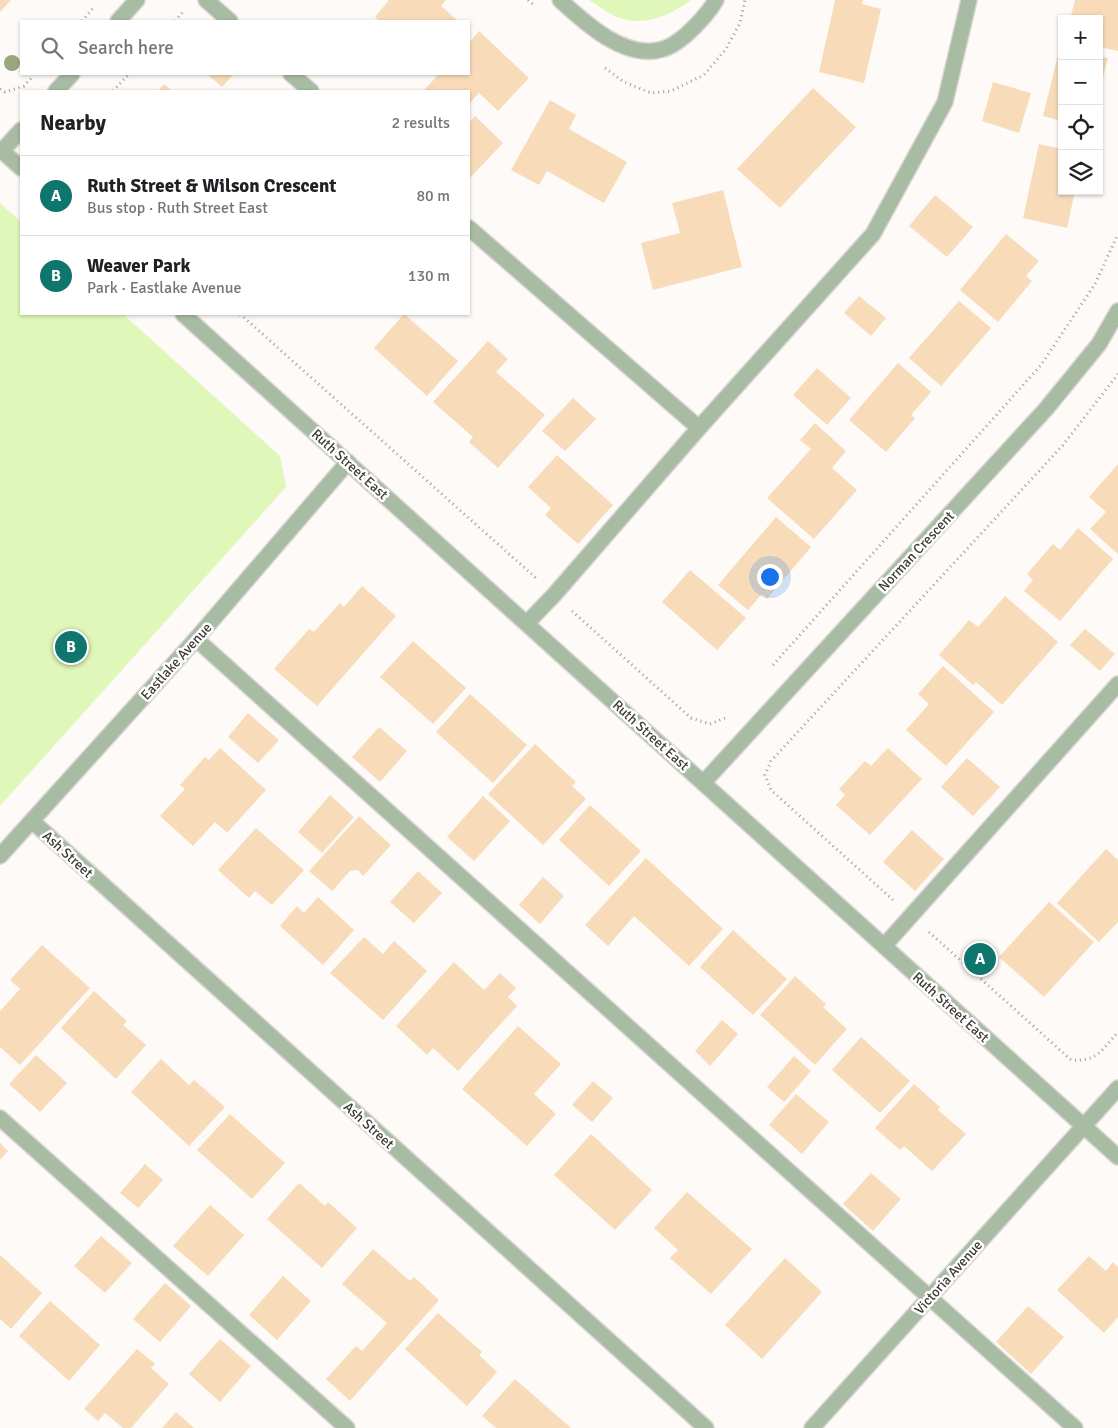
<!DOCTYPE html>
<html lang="en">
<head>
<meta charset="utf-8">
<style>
	body { margin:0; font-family:Signika,sans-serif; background:#f6f6f6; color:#202124 }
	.controls { position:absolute; right:15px; top:15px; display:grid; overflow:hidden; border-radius:0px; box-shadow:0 1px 4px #0004 }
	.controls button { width:45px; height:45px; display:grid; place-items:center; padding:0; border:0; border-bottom:1px solid #e0e0e0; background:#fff; color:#202124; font:25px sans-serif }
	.you { position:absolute; left:769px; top:576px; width:18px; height:18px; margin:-12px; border:4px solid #fff; border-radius:50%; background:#1a73e8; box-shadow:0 0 0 8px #1a73e833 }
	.badge { display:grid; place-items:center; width:32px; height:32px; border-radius:50%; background:#0f766e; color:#fff; font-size:16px; font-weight:700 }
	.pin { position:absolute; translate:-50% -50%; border:2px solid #fff; box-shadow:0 1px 5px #0006 }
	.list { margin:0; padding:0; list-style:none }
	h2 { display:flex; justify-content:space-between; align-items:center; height:65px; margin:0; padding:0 20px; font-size:21px }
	h2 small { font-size:16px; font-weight:400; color:#757577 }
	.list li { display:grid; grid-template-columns:32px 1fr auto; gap:15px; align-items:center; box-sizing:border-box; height:80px; padding:0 20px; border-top:1px solid #e0e0e0 }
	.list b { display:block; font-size:19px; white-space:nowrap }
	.list p { margin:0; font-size:16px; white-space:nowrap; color:#757577 }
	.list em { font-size:16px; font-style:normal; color:#757577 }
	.icon { flex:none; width:28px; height:28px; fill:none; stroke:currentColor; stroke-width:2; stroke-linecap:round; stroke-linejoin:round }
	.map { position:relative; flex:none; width:1118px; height:1428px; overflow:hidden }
	.search { position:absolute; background:#fff; box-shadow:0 1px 4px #0004; left:20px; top:20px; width:450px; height:55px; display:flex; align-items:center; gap:12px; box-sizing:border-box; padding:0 18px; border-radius:0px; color:#757577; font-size:19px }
	.panel { position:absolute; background:#fff; box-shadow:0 1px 4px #0004; left:20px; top:90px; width:450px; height:225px; border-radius:0px }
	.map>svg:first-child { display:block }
</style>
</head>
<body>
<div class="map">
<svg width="1118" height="1428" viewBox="0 0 1118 1428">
	<rect width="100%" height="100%" fill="#fdfaf8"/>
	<g fill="#e0f7ba">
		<path d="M 589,0 L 691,0 C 672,14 648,26 623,19 C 611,16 599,6 589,0 Z"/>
		<path d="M 0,203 L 21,222 L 21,314 L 123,314 L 280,456 L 286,487 L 0,806 Z"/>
	</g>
	<g fill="#f8dcba">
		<path d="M 0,0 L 11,0 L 0,12 Z"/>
		<path d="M 389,0 L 446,0 L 441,6 L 458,21 L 380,21 L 375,17 Z"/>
		<path d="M 835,0 L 863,0 L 862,4 L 881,9 L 864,83 L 819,72 Z"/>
		<path d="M 1075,0 L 1118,0 L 1118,51 L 1099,47 L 1099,19 L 1070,19 Z"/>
		<path d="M 479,31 L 529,78 L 498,111 L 479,93 L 469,104 L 469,91 L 426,91 L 424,90 L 439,74 L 469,74 L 469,43 Z"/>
		<path d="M 1061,43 L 1062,43 L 1062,121 L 1043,116 Z"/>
		<path d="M 1099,56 L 1108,58 L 1100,90 L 1099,90 Z"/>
		<path d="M 207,74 L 234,74 L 222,87 Z"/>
		<path d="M 993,82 L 1031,93 L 1019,133 L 982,121 Z"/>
		<path d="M 164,84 L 172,91 L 158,91 Z"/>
		<path d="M 813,88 L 856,127 L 780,208 L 737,169 Z"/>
		<path d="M 550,100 L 576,115 L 569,129 L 627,162 L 604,203 L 547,171 L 539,185 L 511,170 Z"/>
		<path d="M 475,116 L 503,143 L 469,179 L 469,123 Z"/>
		<path d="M 1039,144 L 1062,149 L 1062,191 L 1075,191 L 1067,228 L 1023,218 Z"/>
		<path d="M 723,190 L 742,267 L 653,290 L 641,243 L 680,233 L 672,203 Z"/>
		<path d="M 935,195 L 973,227 L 947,257 L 909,226 Z"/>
		<path d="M 1006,234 L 1039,261 L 1026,276 L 1032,281 L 998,322 L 960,290 Z"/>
		<path d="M 859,296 L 886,318 L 871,336 L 844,313 Z"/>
		<path d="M 959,301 L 991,328 L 941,386 L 909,358 Z"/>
		<path d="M 404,314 L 458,361 L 427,396 L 374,348 Z"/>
		<path d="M 488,341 L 508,359 L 496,372 L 545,415 L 498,468 L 469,442 L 473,437 L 433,402 Z"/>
		<path d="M 898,363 L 931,392 L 911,415 L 915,418 L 886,452 L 849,420 Z"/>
		<path d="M 817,368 L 851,398 L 827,425 L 793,395 Z"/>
		<path d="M 573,398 L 596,419 L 565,451 L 542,431 Z"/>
		<path d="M 815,423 L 846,451 L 832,468 L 857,490 L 814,539 L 767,498 L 811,449 L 800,440 Z"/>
		<path d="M 557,455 L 613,505 L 578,544 L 545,515 L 551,508 L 528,487 Z"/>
		<path d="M 1118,464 L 1118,554 L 1090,529 L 1106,512 L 1089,497 Z"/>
		<path d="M 776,517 L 811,547 L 767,599 L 762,594 L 748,610 L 718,585 Z"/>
		<path d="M 1078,528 L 1113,559 L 1060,621 L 1024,591 L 1033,580 L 1027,574 L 1053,544 L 1060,550 Z"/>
		<path d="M 690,570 L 746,618 L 717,650 L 662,602 Z"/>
		<path d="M 362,586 L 396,616 L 317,706 L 274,669 L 309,629 L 314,632 L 340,603 L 344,607 Z"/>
		<path d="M 1005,596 L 1058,642 L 1002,705 L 976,682 L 973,685 L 939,655 L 969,620 L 978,627 Z"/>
		<path d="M 1085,629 L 1115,654 L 1100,671 L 1070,645 Z"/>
		<path d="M 413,641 L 466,688 L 433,724 L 380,677 Z"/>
		<path d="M 943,666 L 994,712 L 946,766 L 906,730 L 929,704 L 918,694 Z"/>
		<path d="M 470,694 L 527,745 L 493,783 L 436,732 Z"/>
		<path d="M 248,713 L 279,740 L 258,763 L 228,737 Z"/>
		<path d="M 379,727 L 407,751 L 380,782 L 352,757 Z"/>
		<path d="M 535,744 L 576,782 L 572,786 L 586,799 L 543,845 L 488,794 Z"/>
		<path d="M 220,748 L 266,790 L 227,833 L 215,822 L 193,846 L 160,816 L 185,789 L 180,785 L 205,757 L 209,760 Z"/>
		<path d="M 888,748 L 922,779 L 870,835 L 836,805 L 845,795 L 839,789 L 865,761 L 871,766 Z"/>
		<path d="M 967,758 L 1000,787 L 973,816 L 941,787 Z"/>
		<path d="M 330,795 L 354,817 L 322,853 L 298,832 Z"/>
		<path d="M 483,796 L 510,821 L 474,861 L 447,837 Z"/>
		<path d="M 590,805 L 641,851 L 609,886 L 559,840 Z"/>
		<path d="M 359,816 L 391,845 L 363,876 L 358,870 L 350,871 L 332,891 L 309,871 Z"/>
		<path d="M 256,828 L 304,870 L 272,905 L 255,891 L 249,898 L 218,870 Z"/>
		<path d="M 912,830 L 944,859 L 915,891 L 883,862 Z"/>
		<path d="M 1106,849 L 1118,860 L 1118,922 L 1099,942 L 1057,903 Z"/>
		<path d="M 646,858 L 723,929 L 689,966 L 634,916 L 608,946 L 585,925 Z"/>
		<path d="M 418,871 L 442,893 L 414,923 L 390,902 Z"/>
		<path d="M 543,877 L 564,896 L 540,924 L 519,905 Z"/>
		<path d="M 318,897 L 354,930 L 323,965 L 280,926 L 297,906 L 304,913 Z"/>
		<path d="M 1049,902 L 1094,942 L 1044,997 L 999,957 Z"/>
		<path d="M 733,930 L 787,979 L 753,1015 L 700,967 Z"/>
		<path d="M 364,937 L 383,954 L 394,941 L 427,971 L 383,1020 L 330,973 Z"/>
		<path d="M 42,945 L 90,988 L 20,1065 L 0,1047 L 0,1011 L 20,989 L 10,980 Z"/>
		<path d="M 454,962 L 484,990 L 500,973 L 516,988 L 508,997 L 517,1006 L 458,1071 L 433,1048 L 427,1055 L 396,1026 Z"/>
		<path d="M 795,976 L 826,1004 L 823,1007 L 847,1029 L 815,1065 L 760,1015 Z"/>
		<path d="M 94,991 L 127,1021 L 123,1025 L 146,1045 L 116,1079 L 61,1028 Z"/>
		<path d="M 722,1020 L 738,1034 L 710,1066 L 695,1051 Z"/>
		<path d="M 518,1026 L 561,1064 L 534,1094 L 556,1114 L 527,1146 L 462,1089 Z"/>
		<path d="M 861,1037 L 910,1081 L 880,1113 L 832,1070 Z"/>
		<path d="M 36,1055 L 67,1083 L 40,1112 L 9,1084 Z"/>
		<path d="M 794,1056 L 811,1071 L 784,1102 L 767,1087 Z"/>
		<path d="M 161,1059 L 189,1085 L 194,1080 L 225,1107 L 189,1146 L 131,1092 Z"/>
		<path d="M 593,1081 L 613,1098 L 592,1122 L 572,1105 Z"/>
		<path d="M 914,1084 L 940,1107 L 938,1110 L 966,1134 L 932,1171 L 904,1146 L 900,1150 L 875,1128 Z"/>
		<path d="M 796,1094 L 829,1122 L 802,1154 L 769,1125 Z"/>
		<path d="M 230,1114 L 285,1163 L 252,1199 L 197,1150 Z"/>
		<path d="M 591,1134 L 652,1190 L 615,1230 L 554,1175 Z"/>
		<path d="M 0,1143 L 8,1151 L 0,1160 Z"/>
		<path d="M 145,1164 L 163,1180 L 138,1208 L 120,1193 Z"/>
		<path d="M 871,1173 L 901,1199 L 873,1231 L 843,1204 Z"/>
		<path d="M 299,1183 L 325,1206 L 328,1202 L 357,1228 L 322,1268 L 267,1219 Z"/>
		<path d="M 687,1192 L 752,1249 L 711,1294 L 670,1258 L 678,1250 L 654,1228 Z"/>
		<path d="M 210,1205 L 244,1235 L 208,1276 L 173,1246 Z"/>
		<path d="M 101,1236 L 132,1263 L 105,1293 L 74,1266 Z"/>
		<path d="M 373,1249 L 410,1281 L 414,1277 L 439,1300 L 350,1401 L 326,1379 L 356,1346 L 362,1351 L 387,1323 L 342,1284 Z"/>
		<path d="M 0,1255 L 42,1293 L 11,1329 L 0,1319 Z"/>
		<path d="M 1089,1256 L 1106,1271 L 1113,1262 L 1118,1267 L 1118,1317 L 1104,1333 L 1057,1290 Z"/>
		<path d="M 785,1258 L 822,1292 L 762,1359 L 725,1325 Z"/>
		<path d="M 283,1276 L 311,1301 L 277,1340 L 249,1315 Z"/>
		<path d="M 165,1283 L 191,1306 L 160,1342 L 133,1319 Z"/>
		<path d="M 50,1301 L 100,1345 L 69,1381 L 19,1336 Z"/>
		<path d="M 1028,1306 L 1064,1337 L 1031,1374 L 996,1342 Z"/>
		<path d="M 438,1313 L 482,1352 L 479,1355 L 497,1372 L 467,1406 L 405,1349 Z"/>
		<path d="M 220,1339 L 251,1366 L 220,1402 L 189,1374 Z"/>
		<path d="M 137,1349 L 155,1364 L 151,1368 L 169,1384 L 131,1428 L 123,1428 L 105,1413 L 98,1421 L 84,1409 Z"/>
		<path d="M 515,1379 L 571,1428 L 496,1428 L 482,1416 Z"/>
		<path d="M 176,1412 L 194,1428 L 162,1428 Z"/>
	</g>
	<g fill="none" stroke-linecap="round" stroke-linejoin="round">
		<defs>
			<g id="minor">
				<path d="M 206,0 L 230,21"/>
				<path d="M 560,0 C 585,23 626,61 663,49 C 671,47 680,40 686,35 C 698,24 708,14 716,0"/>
				<path d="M 118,21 L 137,0"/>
				<path d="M 291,74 L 311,91"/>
				<path d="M 56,91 L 72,74"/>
				<path d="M 0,149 L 21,168"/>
				<path d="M 2,151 L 21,130"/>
				<path d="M 469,228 L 699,428"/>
				<path d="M 183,314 L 1118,1157"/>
				<path d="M 527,623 L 554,595 L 699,428 L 873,234 L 945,102 L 969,0"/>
				<path d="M 196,639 L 1075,1428"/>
				<path d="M 704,782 L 1046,409 L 1099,344 L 1118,311"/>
				<path d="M 32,821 L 706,1428"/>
				<path d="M 0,856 L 196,639 L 348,462"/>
				<path d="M 884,946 L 1118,684"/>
				<path d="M 0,1118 L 347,1428"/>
				<path d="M 812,1428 L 1118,1088"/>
			</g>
		</defs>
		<use href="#minor" stroke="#dbd7d5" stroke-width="18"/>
		<g stroke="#9f9b98" stroke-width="3" stroke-dasharray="1 4" stroke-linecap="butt">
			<path d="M 528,0 L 535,6"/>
			<path d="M 82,21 L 95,6"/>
			<path d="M 175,21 L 183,12"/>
			<path d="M 605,68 L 624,82 L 651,93 L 671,91 L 704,75 L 726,49 L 740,23 L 745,0"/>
			<path d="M 0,89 L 5,92 L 24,86 L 33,76"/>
			<path d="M 113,91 L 129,74"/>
			<path d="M 240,314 L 536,578"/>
			<path d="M 572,611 L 691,718 L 710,724 L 725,718"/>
			<path d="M 773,665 L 1041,365 L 1095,284 L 1118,234"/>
			<path d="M 893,900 L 771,790 L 765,775 L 771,761 L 1063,445 L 1118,374"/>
			<path d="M 929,932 L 1071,1060 C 1097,1062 1102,1050 1118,1032"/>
		</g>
		<use href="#minor" stroke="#a8bca3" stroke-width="15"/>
	</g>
	<circle fill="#9ba57e" cx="12" cy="63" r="8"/>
	<g text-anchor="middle" stroke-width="5" stroke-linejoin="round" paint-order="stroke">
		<g font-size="14" fill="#3f3a36" stroke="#fff">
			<text transform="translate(350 464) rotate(42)" y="5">Ruth Street East</text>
			<text transform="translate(916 551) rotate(-47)" y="5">Norman Crescent</text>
			<text transform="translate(176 661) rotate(-48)" y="5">Eastlake Avenue</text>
			<text transform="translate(651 735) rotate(42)" y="5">Ruth Street East</text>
			<text transform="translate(68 854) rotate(42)" y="5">Ash Street</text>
			<text transform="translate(951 1007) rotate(42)" y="5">Ruth Street East</text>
			<text transform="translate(369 1125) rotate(42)" y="5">Ash Street</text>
			<text transform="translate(948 1277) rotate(-48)" y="5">Victoria Avenue</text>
		</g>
	</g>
</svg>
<div class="controls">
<button>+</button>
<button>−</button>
<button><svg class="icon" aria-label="locate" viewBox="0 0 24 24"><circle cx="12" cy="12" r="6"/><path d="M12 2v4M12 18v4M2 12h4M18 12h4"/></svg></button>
<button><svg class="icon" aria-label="layers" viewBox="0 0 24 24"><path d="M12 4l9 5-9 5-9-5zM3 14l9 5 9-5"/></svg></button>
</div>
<div class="you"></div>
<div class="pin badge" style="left:980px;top:959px">A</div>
<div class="pin badge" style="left:71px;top:647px">B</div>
<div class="search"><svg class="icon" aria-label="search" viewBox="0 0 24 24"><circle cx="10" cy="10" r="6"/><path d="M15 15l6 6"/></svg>Search here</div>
<section class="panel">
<h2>Nearby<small>2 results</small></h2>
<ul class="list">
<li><span class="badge">A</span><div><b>Ruth Street &amp; Wilson Crescent</b><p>Bus stop · Ruth Street East</p></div><em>80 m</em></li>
<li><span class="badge">B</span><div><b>Weaver Park</b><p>Park · Eastlake Avenue</p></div><em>130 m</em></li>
</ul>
</section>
</div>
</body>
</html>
